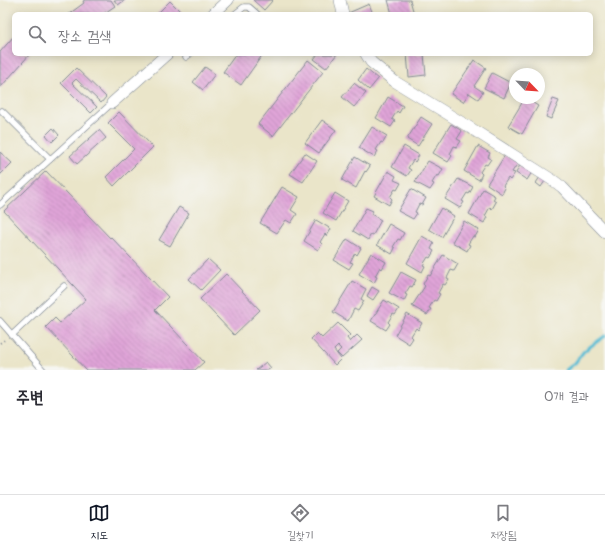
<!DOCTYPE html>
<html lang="ko">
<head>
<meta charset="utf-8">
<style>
	body { margin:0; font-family:"Playpen Sans","Poor Story",sans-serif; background:#f7f7f7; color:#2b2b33 }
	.compass { position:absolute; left:509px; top:68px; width:36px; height:36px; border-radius:50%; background:#fff; box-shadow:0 2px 10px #0003; rotate:115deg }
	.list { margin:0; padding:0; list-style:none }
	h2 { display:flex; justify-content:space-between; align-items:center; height:52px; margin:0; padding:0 16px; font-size:17px }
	h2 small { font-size:13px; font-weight:400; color:#7c7c81 }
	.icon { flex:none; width:22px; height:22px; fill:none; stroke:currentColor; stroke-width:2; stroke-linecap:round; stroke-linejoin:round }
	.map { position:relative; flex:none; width:605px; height:370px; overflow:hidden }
	.search { position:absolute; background:#fff; box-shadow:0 2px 10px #0003; left:12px; right:12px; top:12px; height:44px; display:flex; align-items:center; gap:10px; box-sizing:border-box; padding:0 14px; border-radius:6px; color:#7c7c81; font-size:15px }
	.sheet { height:124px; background:#fff }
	nav { display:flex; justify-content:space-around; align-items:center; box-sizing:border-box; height:56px; border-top:1px solid #e1e1e2; background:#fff; font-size:11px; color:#7c7c81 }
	nav a { display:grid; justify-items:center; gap:2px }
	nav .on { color:#111827 }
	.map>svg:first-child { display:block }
</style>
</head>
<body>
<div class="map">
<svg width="605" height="370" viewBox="0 0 605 370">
	<defs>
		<pattern id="building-back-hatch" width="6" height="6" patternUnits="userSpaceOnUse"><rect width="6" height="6" fill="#e0a4d8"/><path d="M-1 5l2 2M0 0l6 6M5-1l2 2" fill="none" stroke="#b586b2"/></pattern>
	</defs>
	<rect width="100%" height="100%" fill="#f6f6f2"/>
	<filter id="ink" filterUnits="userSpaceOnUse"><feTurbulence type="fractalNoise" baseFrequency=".025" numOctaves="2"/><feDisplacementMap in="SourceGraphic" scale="8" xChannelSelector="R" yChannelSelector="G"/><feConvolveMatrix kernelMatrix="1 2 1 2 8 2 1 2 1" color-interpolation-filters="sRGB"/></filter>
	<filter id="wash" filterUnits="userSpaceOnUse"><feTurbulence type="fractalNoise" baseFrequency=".012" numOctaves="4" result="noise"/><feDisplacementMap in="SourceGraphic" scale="16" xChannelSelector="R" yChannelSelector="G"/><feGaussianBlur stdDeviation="0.9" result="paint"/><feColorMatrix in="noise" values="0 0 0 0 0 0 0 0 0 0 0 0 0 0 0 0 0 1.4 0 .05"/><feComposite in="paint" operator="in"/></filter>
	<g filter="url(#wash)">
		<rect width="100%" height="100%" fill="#eae5c9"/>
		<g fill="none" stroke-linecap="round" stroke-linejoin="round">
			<path stroke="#59bed6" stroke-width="3" d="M 566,370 L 575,363 L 584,351 L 605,336"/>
		</g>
		<g id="blocks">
			<g fill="url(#building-back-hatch)">
				<path d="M 85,0 L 111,0 L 115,6 L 103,14 L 69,14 L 84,3 L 83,1 Z"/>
				<path d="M 114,0 L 125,0 L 118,5 Z"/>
				<path d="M 253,0 L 273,0 L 264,10 Z"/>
				<path d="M 388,0 L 410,0 L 414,14 L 392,14 Z"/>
				<path d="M 170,1 L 183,14 L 157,14 Z"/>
				<path d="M 369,4 L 373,14 L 346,14 Z"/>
				<path d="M 14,36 L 14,54 L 30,54 L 0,88 L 0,52 Z"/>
				<path d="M 236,54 L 263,54 L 241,85 L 223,72 Z"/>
				<path d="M 318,54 L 337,54 L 326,68 L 314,59 Z"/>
				<path d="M 407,54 L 424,54 L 426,75 L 409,77 Z"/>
				<path d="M 308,60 L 323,72 L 273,136 L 258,124 Z"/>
				<path d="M 474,60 L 486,68 L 474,86 L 483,92 L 478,99 L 469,93 L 463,102 L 451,94 Z"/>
				<path d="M 205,67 L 215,74 L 203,90 L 193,82 Z"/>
				<path d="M 76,68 L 106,97 L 101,103 L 76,79 L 72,83 L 97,107 L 91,113 L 61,83 Z"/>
				<path d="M 366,69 L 378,79 L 369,90 L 358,80 Z"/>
				<path d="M 492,73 L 511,83 L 504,98 L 484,88 Z"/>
				<path d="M 354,83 L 366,93 L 354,107 L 342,97 Z"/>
				<path d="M 388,97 L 403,106 L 399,113 L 397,111 L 392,119 L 395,121 L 391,127 L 376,118 Z"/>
				<path d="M 525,98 L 538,106 L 522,134 L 508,126 Z"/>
				<path d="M 553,99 L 559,101 L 551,119 L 546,117 Z"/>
				<path d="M 119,112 L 153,147 L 114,186 L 106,177 L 134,149 L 108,123 Z"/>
				<path d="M 421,117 L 432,124 L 418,146 L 407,139 Z"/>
				<path d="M 322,120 L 336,130 L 319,153 L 305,143 Z"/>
				<path d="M 451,124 L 462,131 L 457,139 L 461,141 L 457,147 L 454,146 L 450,154 L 452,156 L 448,162 L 433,153 Z"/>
				<path d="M 372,127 L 387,136 L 383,143 L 381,142 L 376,150 L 378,151 L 374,157 L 359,148 Z"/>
				<path d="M 53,128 L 59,135 L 52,142 L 46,135 Z"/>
				<path d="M 99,130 L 106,138 L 77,164 L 70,156 Z"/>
				<path d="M 404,146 L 419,155 L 415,162 L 413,160 L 408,168 L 411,170 L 407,176 L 392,167 Z"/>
				<path d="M 478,146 L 490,153 L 488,157 L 491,159 L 487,165 L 485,164 L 480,172 L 482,174 L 479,180 L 464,171 Z"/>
				<path d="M 0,152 L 12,163 L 0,175 Z"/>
				<path d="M 305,153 L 317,161 L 303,182 L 290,174 Z"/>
				<path d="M 505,155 L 518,163 L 512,172 L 515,173 L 510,180 L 508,178 L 503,186 L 505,188 L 502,194 L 487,184 Z"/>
				<path d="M 355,157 L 370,166 L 366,172 L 365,171 L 356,188 L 342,180 Z"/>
				<path d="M 428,161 L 443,169 L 439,176 L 437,175 L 432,183 L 434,184 L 430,190 L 415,182 Z"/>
				<path d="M 520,165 L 532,172 L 527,180 L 516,173 Z"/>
				<path d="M 46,171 L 110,238 L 111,237 L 168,297 L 155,310 L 204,362 L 195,370 L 86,370 L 46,327 L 55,318 L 60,323 L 86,299 L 4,211 Z"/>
				<path d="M 388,171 L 396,176 L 394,180 L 401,183 L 397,190 L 395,189 L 390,197 L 392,199 L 389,205 L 374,196 Z"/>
				<path d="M 540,177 L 545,181 L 541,187 L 536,183 Z"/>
				<path d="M 458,179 L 473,187 L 469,194 L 467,193 L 462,201 L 464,202 L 460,208 L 445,199 Z"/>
				<path d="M 282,187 L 299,197 L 291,210 L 297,214 L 291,223 L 286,220 L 277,233 L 260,223 Z"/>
				<path d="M 411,189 L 426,198 L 422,205 L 419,204 L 415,212 L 417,213 L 413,219 L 398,211 Z"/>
				<path d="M 483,189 L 495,196 L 493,200 L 496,202 L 492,209 L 490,207 L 485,216 L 487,217 L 484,223 L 469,214 Z"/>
				<path d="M 335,193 L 348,201 L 336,221 L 323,213 Z"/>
				<path d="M 179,207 L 189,213 L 170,246 L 159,240 Z"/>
				<path d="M 366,208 L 373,211 L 371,214 L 381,220 L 373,235 L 371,234 L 368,240 L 353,231 Z"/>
				<path d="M 441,208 L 454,216 L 442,237 L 429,229 Z"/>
				<path d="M 316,220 L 331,229 L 327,236 L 325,234 L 320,242 L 322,244 L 318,250 L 304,241 Z"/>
				<path d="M 464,221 L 479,230 L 475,237 L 473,236 L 468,244 L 470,245 L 467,251 L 452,242 Z"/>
				<path d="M 389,224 L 404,233 L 400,240 L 398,239 L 393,247 L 395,248 L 392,254 L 377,245 Z"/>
				<path d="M 422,236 L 434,243 L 431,249 L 434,251 L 430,258 L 428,257 L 423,265 L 425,266 L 422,272 L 407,263 Z"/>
				<path d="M 347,239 L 361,248 L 357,255 L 355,253 L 350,262 L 353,263 L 349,269 L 334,260 Z"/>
				<path d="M 371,253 L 386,262 L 382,269 L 380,267 L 375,276 L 377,277 L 374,283 L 359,274 Z"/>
				<path d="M 443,255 L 458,264 L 454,271 L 451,270 L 447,278 L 449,279 L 445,285 L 443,284 L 438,293 L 440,294 L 436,301 L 434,300 L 429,308 L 431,309 L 427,315 L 412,306 L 425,286 L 423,284 L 428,275 L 430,276 Z"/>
				<path d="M 208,259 L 220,270 L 201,290 L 189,279 Z"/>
				<path d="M 401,272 L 416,280 L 412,287 L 410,286 L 405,294 L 407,295 L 404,301 L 389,293 Z"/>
				<path d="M 226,274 L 260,310 L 234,335 L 200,299 Z"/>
				<path d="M 352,281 L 366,289 L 361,299 L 364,301 L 358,311 L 354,309 L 348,321 L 333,312 Z"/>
				<path d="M 372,287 L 379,291 L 373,300 L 367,296 Z"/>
				<path d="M 384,300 L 399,309 L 395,315 L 393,314 L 388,322 L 390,324 L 386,330 L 371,321 Z"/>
				<path d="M 407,314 L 422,323 L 418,330 L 416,328 L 411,336 L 413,338 L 409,344 L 395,335 Z"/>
				<path d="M 338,323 L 350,335 L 347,338 L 350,342 L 357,335 L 362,340 L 342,358 L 337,353 L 341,349 L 338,346 L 334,350 L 341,359 L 335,365 L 311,339 L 317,333 L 322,338 Z"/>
				<path d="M 266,362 L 271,368 L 268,370 L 256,370 Z"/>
			</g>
		</g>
	</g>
	<g filter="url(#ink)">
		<use href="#blocks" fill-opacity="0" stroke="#828a94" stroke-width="1"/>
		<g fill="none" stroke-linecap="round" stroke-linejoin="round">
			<defs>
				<g id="service">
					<path d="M 235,14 L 244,7 L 249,7 L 257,14"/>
					<path d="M 186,57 L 190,54"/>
					<path d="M 2,111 L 50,159"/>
					<path d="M 0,205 L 112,103"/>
					<path d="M 0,321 L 43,370"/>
					<path d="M 12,335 L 64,286"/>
				</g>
				<g id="minor">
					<path d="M 340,0 L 343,14"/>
					<path d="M 213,14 L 228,0"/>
					<path d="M 366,54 L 371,62 L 394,81 L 469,127 L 554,181 L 562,187 L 605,232"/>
					<path d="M 112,103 L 167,54"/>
				</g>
			</defs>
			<use href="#service" stroke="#828a94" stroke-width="7"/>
			<use href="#minor" stroke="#828a94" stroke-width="12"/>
			<path stroke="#828a94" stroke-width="2" stroke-dasharray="1 3" stroke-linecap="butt" d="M 0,343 L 6,339"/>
			<use href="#service" stroke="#fff" stroke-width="5.5"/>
			<use href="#minor" stroke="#fff" stroke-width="11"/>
		</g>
	</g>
</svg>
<svg class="compass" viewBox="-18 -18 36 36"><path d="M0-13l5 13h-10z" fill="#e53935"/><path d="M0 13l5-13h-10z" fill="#7c7c81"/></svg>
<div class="search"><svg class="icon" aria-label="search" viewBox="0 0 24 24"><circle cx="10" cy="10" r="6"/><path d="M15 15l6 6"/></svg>장소 검색</div>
</div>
<section class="sheet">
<h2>주변<small>0개 결과</small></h2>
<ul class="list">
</ul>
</section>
<nav>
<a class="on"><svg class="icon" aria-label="map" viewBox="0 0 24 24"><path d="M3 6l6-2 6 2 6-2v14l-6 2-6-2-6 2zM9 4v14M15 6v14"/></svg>지도</a>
<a><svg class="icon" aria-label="directions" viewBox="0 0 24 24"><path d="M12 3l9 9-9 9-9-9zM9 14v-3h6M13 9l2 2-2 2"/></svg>길찾기</a>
<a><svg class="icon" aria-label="saved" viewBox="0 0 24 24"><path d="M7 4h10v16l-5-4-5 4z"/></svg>저장됨</a>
</nav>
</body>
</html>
